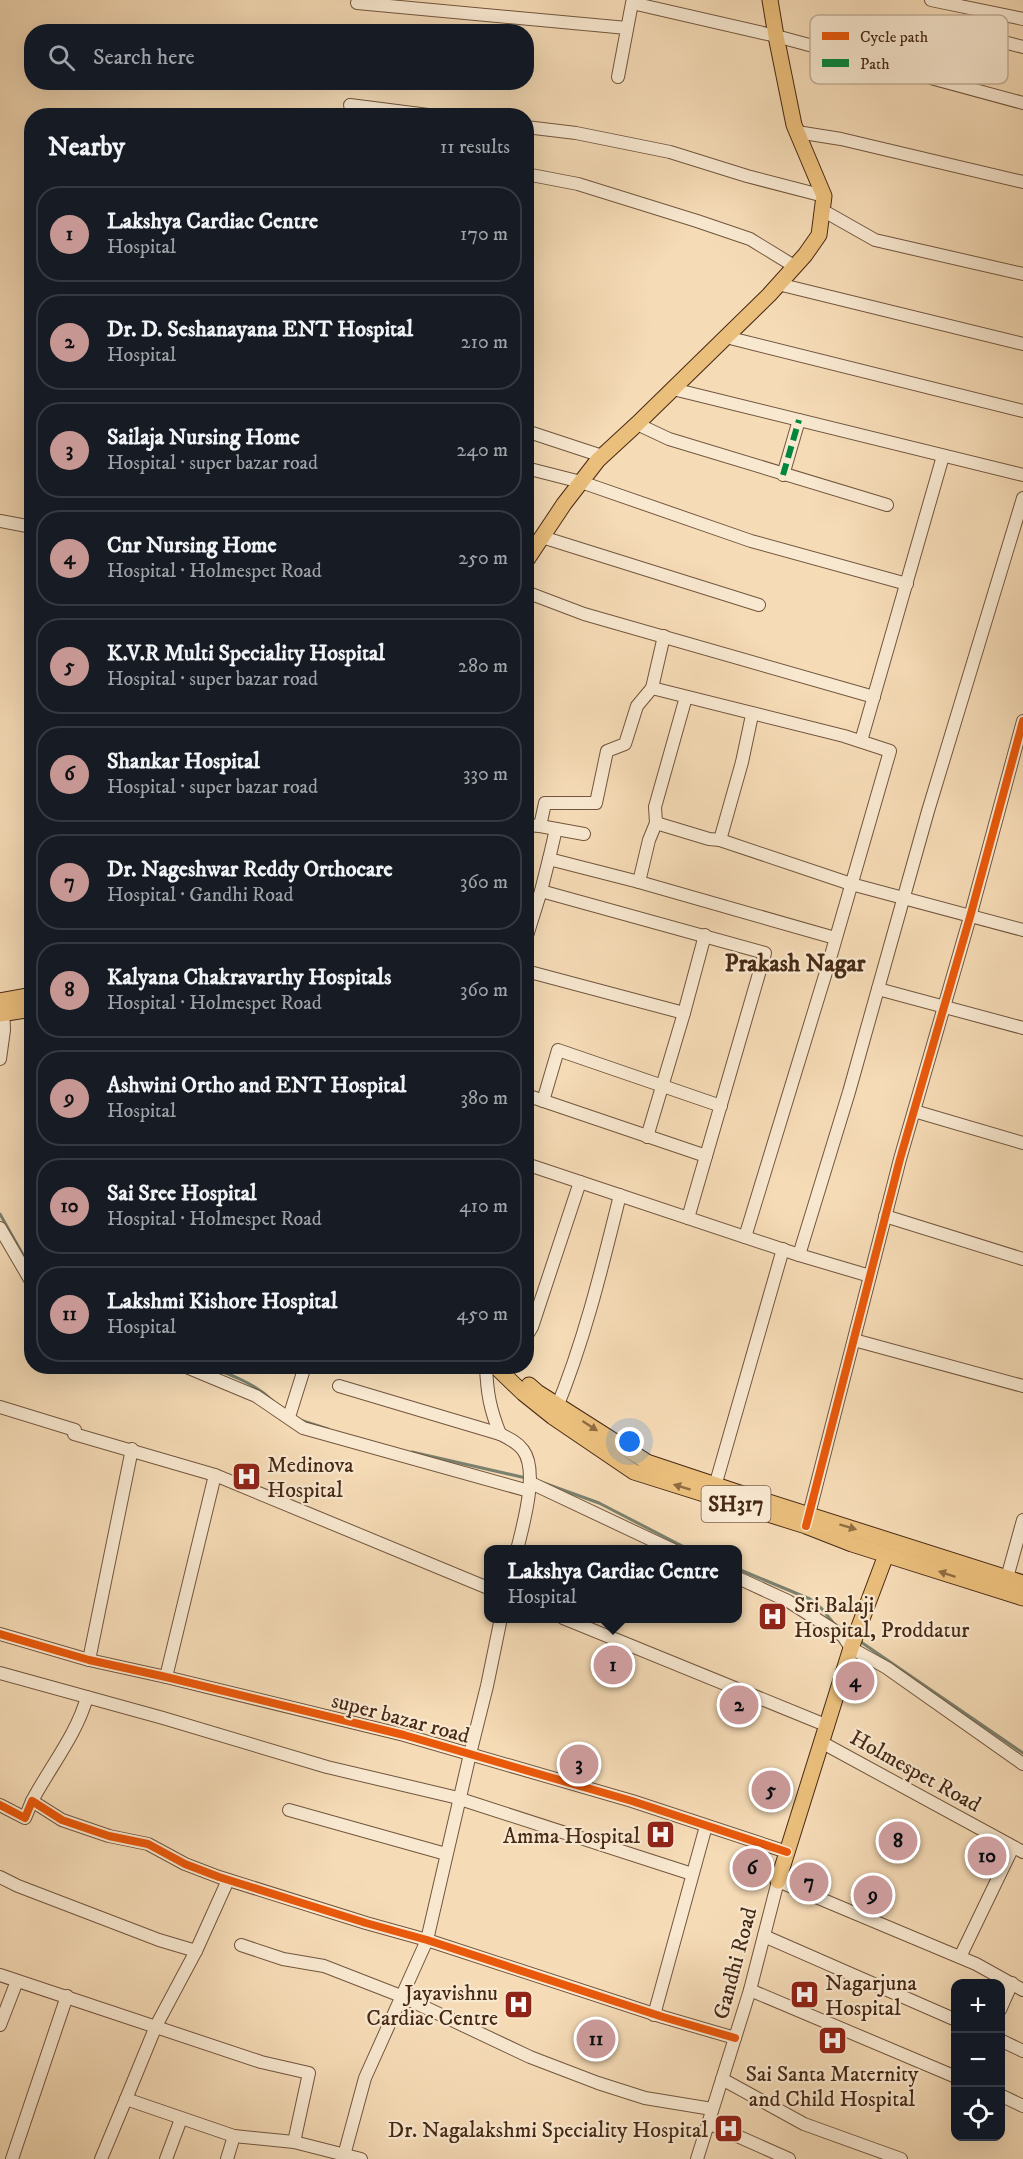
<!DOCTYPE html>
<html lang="en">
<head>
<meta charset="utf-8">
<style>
	body { margin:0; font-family:"IM FELL DW Pica",serif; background:#242831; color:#f1f3f6 }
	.controls { position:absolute; right:18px; bottom:18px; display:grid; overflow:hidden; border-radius:12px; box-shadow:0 6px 24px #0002 }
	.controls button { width:54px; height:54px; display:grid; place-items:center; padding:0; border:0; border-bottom:2px solid #363941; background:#171b24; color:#f1f3f6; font:30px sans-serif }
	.you { position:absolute; left:630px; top:1442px; width:21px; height:21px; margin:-15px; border:4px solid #fff; border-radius:50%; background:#1a73e8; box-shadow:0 0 0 9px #1a73e833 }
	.badge { display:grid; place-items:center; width:39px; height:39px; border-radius:50%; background:#c59692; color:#111; font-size:20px; font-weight:700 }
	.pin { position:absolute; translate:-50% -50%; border:3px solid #fff; box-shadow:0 2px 6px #0006 }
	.popup { position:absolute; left:484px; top:1545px; width:258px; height:78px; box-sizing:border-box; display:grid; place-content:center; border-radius:12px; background:#171b24; filter:drop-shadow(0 2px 4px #0005); font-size:20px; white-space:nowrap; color:#9ea1a6 }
	.popup b { font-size:22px; color:#f1f3f6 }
	.popup::after { content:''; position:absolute; left:50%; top:100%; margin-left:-12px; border:12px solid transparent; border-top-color:#171b24 }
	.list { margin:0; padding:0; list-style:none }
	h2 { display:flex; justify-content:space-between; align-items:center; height:78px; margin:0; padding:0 24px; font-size:26px }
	h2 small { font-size:20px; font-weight:400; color:#9ea1a6 }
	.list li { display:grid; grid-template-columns:39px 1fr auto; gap:18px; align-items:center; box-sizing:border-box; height:96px; margin:0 12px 12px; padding:0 12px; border:2px solid #363941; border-radius:24px }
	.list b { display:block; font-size:22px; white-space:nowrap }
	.list p { margin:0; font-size:20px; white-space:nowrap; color:#9ea1a6 }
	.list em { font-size:20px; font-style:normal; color:#9ea1a6 }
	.icon { flex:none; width:33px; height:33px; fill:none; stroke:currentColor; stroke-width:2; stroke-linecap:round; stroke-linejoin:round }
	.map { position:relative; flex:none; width:1023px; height:2159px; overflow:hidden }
	.search { position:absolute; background:#171b24; box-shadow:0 6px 24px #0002; left:24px; top:24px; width:510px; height:66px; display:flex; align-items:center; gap:15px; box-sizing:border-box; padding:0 21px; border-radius:24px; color:#9ea1a6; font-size:22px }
	.panel { position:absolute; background:#171b24; box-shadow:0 6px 24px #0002; left:24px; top:108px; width:510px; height:1266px; border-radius:24px }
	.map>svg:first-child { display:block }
</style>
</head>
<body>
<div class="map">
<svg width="1023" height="2159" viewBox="0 0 1023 2159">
	<rect width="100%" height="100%" fill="#f5dbb6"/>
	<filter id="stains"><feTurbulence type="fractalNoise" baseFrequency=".00333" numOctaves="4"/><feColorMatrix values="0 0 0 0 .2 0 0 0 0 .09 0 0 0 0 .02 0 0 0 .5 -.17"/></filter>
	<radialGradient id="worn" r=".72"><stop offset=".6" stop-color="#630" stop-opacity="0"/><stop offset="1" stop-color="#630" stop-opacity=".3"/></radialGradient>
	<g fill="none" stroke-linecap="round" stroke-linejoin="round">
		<g stroke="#7a816f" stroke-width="3">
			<path d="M 0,1214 L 27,1262"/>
			<path d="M 206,1366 C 230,1374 254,1383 273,1401"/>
			<path d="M 300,1420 L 328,1429"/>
			<path d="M 412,1452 L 526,1478"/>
			<path d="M 541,1482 L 599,1503 L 690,1550"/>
			<path d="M 738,1569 L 810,1599 L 822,1609 L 835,1625"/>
			<path d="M 858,1640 L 1023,1753"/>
		</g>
		<defs>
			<g id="minor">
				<path d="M 931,0 L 1023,19"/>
				<path d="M 357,3 L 627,28"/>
				<path d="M 947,27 L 1023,47"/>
				<path d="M 618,77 L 632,3 L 776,36 L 1023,103"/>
				<path d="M 350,105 L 436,116"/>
				<path d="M 526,127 L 576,133 L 670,152 L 747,176 L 824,196"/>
				<path d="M 797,132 L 841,139 L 1023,182"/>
				<path d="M 526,174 L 578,184 L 697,221 L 750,239 L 794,266"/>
				<path d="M 822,210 L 875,240 L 1023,274"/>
				<path d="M 526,270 L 527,268"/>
				<path d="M 778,284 L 1023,344"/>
				<path d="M 726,337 L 1023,411"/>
				<path d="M 673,389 L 1023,475"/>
				<path d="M 637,424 L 669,439 L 887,505"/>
				<path d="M 526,431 L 602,456"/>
				<path d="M 526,468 L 581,482 L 751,541 L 907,584"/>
				<path d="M 783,475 L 799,420"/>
				<path d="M 0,521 L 32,527"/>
				<path d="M 542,537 L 759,605"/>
				<path d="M 526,592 L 584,614 L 874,697"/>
				<path d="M 652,688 L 844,736 L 890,751 L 827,969 L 745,1237"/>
				<path d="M 861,741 L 943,456"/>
				<path d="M 656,823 L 709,839 L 720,840 L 851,884 L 1023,930"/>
				<path d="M 526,825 L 540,826 L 545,803 L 596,803 L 607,751 L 625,744 L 637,706 L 652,688 L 664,636"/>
				<path d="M 540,826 L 584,834"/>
				<path d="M 720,840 L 742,762 L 752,715"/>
				<path d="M 549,859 L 556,829"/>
				<path d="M 639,882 L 649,840 L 656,823 L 655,807 L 686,697"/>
				<path d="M 541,891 L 765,953 L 688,1218"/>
				<path d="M 526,939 L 541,891 L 549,859 L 639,882 L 835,938"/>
				<path d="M 526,971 L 684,1013 L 647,1137"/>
				<path d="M 878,989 L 1023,1028"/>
				<path d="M 684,1013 L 705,935"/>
				<path d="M 0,1059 L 4,1030 L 3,1006"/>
				<path d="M 526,1095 L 706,1156"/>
				<path d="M 543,1101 L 558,1050 L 721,1106"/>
				<path d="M 914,1111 L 1023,1143"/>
				<path d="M 526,1164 L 799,1255 L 870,1276"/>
				<path d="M 885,1216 L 1023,1259"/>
				<path d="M 0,1228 L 32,1283"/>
				<path d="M 799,1255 L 849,1092 L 928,811 L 1023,498"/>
				<path d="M 526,1337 L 532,1327 L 580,1182"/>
				<path d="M 854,1340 L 1023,1386"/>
				<path d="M 184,1366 L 256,1396 L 303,1428 L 529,1491"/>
				<path d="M 486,1366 C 487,1393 490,1409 500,1434"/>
				<path d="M 339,1386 L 500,1434 C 508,1438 517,1442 523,1450 C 539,1471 523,1525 517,1550"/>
				<path d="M 0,1407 L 75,1430 L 74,1434 L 215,1475 L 488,1588"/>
				<path d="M 555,1412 C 584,1342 602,1268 620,1195"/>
				<path d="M 289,1417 L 305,1366"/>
				<path d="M 531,1483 L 673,1550"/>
				<path d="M 713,1493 L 783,1249"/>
				<path d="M 807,1522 L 900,1159 L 970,917 L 1023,721"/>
				<path d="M 738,1578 L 788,1601 L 843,1636 L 851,1648 L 887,1668 L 1023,1764"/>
				<path d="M 1005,1585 L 1023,1520"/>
				<path d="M 563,1618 L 828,1726"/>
				<path d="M 0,1634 L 89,1660 L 166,1677 L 404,1735 L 632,1801 L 787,1852"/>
				<path d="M 89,1660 L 132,1449"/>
				<path d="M 0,1673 L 163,1718 L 327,1767 L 454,1797 L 692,1874"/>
				<path d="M 166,1677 L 215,1475"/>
				<path d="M 821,1742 L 1023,1852"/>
				<path d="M 32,1801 C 50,1767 77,1734 87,1697"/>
				<path d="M 0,1805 L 25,1818 L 32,1801 L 62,1820 L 109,1836 L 148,1844 L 185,1864 L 219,1877 L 366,1923 L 427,1940 L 663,2017 L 735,2038"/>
				<path d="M 289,1810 L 446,1854"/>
				<path d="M 0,1877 L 18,1886 L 159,1940 L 196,1951 L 228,1880"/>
				<path d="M 764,1936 L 956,2020"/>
				<path d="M 241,1945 L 283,1959 L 324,1966 L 401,1996 L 530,2057 L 598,2083 L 645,2098 L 712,2109"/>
				<path d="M 960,1957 L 1013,1847"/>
				<path d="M 0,1975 L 261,2062 L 309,2073 L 294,2142"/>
				<path d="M 750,1990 L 956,2077"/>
				<path d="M 1000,2010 L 1012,1983"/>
				<path d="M 654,2015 L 706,1826"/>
				<path d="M 0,2025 L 17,1981"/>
				<path d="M 1000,2040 L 1023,2051"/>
				<path d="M 722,2079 L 804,2124 L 901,2159"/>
				<path d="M 1000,2095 L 1023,2106"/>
				<path d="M 126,2099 L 156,2026 L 196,1951"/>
				<path d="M 708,2123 L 789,2159"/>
				<path d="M 12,2159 L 67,1996"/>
				<path d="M 101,2159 L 126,2099 L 234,2136 L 294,2142 L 361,2159"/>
				<path d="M 166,2159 L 181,2119"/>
				<path d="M 227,2159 L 234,2136"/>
				<path d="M 343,2159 L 365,2078 L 427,1940 L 470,1754 L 487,1686 L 501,1618"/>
				<path d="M 697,2159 L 750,1990 L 778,1881 L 976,1964 L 1023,1990"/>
			</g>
			<g id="major">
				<path d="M 526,561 L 564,504 L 598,460 L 637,424 L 769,295 L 805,255 L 819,235 L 824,196 L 794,125 L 776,36 L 770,0"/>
				<path d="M 0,1001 L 32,995"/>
				<path d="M 0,1014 L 32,1009"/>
				<path d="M 495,1366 L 523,1393 L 553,1417 L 634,1472 L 806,1526 L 852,1544 L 1023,1598"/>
				<path d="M 529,1385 L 537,1392 L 647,1462 L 737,1492 L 1023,1583"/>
				<path d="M 778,1881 L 851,1648 L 886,1555"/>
			</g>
		</defs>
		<use href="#minor" stroke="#72563d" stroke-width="14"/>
		<use href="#major" stroke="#472915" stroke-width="17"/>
		<use href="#minor" stroke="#f8e8d0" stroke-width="12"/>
		<use href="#major" stroke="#eabe7b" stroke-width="15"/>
		<path stroke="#00873e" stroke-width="6" stroke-dasharray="12 6" stroke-linecap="butt" d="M 783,475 L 799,420"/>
		<defs>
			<g id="cycleway">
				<path d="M 806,1526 L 900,1159 L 970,917 L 1023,721"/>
				<path d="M 0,1634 L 89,1660 L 166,1677 L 404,1735 L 632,1801 L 787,1852"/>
				<path d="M 0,1805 L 25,1818 L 32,1801 L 62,1820 L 109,1836 L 148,1844 L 185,1864 L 219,1877 L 366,1923 L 427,1940 L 663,2017 L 735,2038"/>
			</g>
		</defs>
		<use href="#cycleway" stroke="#f8e8d0" stroke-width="11"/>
		<use href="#cycleway" stroke="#e8590c" stroke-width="8"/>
	</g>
	<defs><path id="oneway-solid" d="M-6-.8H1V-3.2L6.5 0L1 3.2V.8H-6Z" transform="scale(1.5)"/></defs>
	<g fill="#906c43">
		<use href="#oneway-solid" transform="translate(590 1426) rotate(33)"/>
		<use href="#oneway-solid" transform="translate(682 1487) rotate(-163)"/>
		<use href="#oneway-solid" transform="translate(848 1527) rotate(17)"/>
		<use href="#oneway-solid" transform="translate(947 1574) rotate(-162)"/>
	</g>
	<defs>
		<symbol id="hospital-square" viewBox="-11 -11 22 22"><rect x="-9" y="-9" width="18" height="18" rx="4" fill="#8f2418" stroke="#f8e8d0"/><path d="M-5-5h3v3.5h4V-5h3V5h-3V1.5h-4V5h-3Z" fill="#fff"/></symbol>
	</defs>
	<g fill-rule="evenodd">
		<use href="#hospital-square" x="230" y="1460" width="33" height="33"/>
		<use href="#hospital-square" x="756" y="1600" width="33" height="33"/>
		<use href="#hospital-square" x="644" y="1818" width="33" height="33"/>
		<use href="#hospital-square" x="788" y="1978" width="33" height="33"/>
		<use href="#hospital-square" x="502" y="1988" width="33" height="33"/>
		<use href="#hospital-square" x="816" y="2024" width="33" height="33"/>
		<use href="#hospital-square" x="712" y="2112" width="33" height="33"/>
	</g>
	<g text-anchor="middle" stroke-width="4.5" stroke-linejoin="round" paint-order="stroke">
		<rect fill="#f8e8d0" stroke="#7c624d" stroke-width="1.5" x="701.5" y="1486" width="69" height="36" rx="4.5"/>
		<g font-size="21" font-weight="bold" fill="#472915">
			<text x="736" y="1511">SH317</text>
		</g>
		<g font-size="22" fill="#472915" stroke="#f8e8d0" text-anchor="start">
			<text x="267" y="1472">Medinova<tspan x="267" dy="25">Hospital</tspan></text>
			<text x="794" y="1612">Sri Balaji<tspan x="794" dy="25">Hospital, Proddatur</tspan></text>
			<text x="640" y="1843" text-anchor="end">Amma Hospital</text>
			<text x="825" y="1990">Nagarjuna<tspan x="825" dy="25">Hospital</tspan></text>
			<text x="498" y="2000" text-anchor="end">Jayavishnu<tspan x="498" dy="25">Cardiac Centre</tspan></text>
			<text x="832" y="2081" text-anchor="middle">Sai Santa Maternity<tspan x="832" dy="25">and Child Hospital</tspan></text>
			<text x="708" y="2137" text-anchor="end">Dr. Nagalakshmi Speciality Hospital</text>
		</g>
		<g font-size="22" fill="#472915" stroke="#f8e8d0">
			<text transform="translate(401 1717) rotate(15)" y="8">super bazar road</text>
			<text transform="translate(916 1770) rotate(29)" y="8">Holmespet Road</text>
			<text transform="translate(734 1963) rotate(-75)" y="8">Gandhi Road</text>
		</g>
		<g font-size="24" font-weight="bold" fill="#472915" stroke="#f8e8d0">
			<text x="795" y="971">Prakash Nagar</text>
		</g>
	</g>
	<rect x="810" y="15" width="198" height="69" rx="9" fill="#f8e8d0" stroke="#c3af98" stroke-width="1.5"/>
	<rect x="822" y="32" width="27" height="8" fill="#e8590c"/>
	<rect x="822" y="59" width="27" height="8" fill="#00873e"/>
	<g font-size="16" fill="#472915">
		<text x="860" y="42">Cycle path</text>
		<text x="860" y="69">Path</text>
	</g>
	<rect width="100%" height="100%" filter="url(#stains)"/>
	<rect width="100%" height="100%" fill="url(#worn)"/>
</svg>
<div class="controls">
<button>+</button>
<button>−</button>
<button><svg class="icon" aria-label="locate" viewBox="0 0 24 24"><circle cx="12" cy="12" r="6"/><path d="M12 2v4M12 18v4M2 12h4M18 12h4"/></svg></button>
</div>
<div class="you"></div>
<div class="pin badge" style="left:613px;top:1665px">1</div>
<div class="popup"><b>Lakshya Cardiac Centre</b>Hospital</div>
<div class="pin badge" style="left:739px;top:1705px">2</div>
<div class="pin badge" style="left:579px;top:1764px">3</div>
<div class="pin badge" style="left:855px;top:1681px">4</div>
<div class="pin badge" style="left:771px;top:1790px">5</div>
<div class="pin badge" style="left:752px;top:1868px">6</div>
<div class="pin badge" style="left:809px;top:1882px">7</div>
<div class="pin badge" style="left:898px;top:1841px">8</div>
<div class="pin badge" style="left:873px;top:1895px">9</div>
<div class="pin badge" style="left:987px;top:1856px">10</div>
<div class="pin badge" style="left:596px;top:2039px">11</div>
<div class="search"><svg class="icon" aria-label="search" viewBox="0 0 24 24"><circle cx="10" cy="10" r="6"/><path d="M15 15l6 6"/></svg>Search here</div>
<section class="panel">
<h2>Nearby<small>11 results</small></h2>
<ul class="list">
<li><span class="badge">1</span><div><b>Lakshya Cardiac Centre</b><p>Hospital</p></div><em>170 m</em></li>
<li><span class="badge">2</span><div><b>Dr. D. Seshanayana ENT Hospital</b><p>Hospital</p></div><em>210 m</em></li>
<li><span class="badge">3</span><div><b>Sailaja Nursing Home</b><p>Hospital · super bazar road</p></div><em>240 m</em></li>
<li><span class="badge">4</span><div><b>Cnr Nursing Home</b><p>Hospital · Holmespet Road</p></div><em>250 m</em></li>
<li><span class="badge">5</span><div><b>K.V.R Multi Speciality Hospital</b><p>Hospital · super bazar road</p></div><em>280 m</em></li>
<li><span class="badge">6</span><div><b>Shankar Hospital</b><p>Hospital · super bazar road</p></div><em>330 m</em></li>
<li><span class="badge">7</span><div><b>Dr. Nageshwar Reddy Orthocare</b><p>Hospital · Gandhi Road</p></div><em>360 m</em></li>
<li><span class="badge">8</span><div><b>Kalyana Chakravarthy Hospitals</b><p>Hospital · Holmespet Road</p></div><em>360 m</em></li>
<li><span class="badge">9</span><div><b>Ashwini Ortho and ENT Hospital</b><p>Hospital</p></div><em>380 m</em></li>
<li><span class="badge">10</span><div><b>Sai Sree Hospital</b><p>Hospital · Holmespet Road</p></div><em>410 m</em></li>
<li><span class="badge">11</span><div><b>Lakshmi Kishore Hospital</b><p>Hospital</p></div><em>450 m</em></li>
</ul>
</section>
</div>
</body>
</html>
